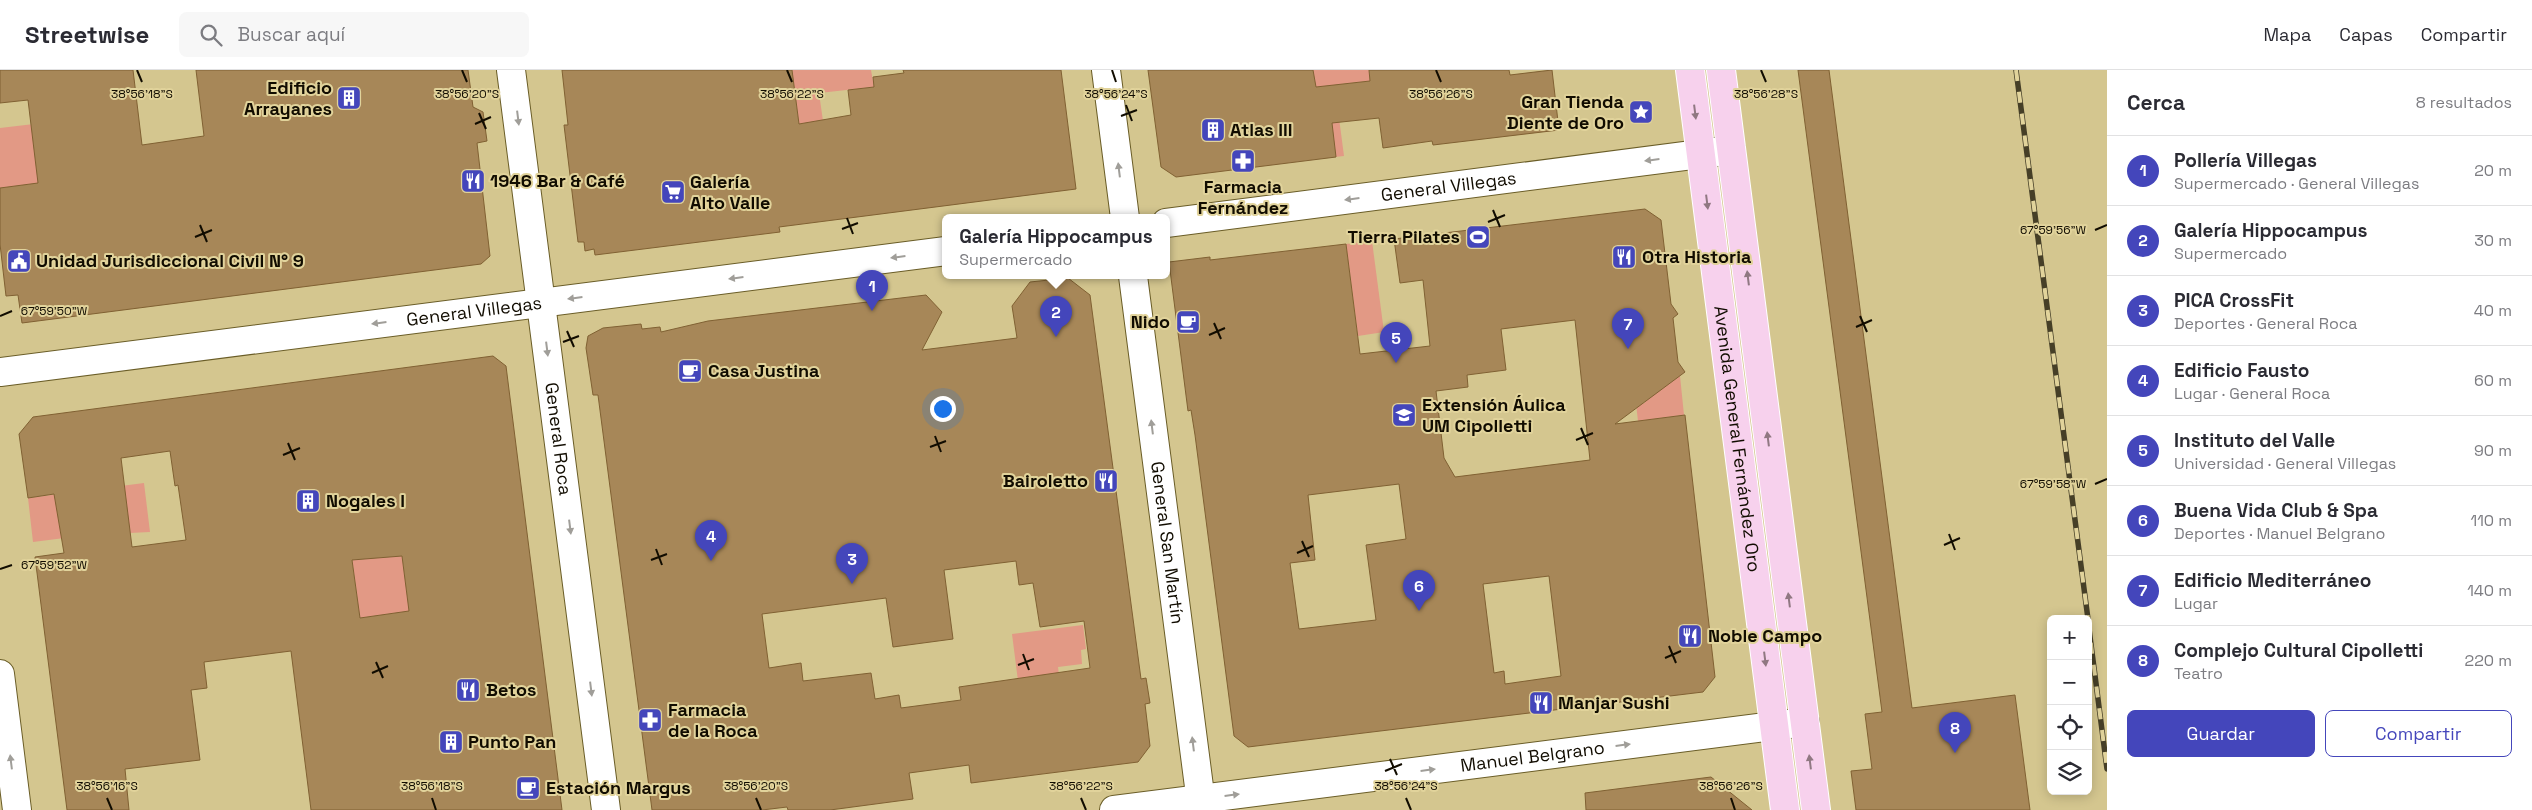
<!DOCTYPE html>
<html lang="es">
<head>
<meta charset="utf-8">
<style>
	body { margin:0; font-family:"Space Grotesk",sans-serif; background:#f7f7f7; color:#2b2b33 }
	.controls { position:absolute; right:15px; bottom:15px; display:grid; overflow:hidden; border-radius:8px; box-shadow:0 2px 12px #0003 }
	.controls button { width:45px; height:45px; display:grid; place-items:center; padding:0; border:0; border-bottom:1px solid #e1e1e2; background:#fff; color:#2b2b33; font:25px sans-serif }
	.you { position:absolute; left:942px; top:338px; width:18px; height:18px; margin:-12px; border:4px solid #fff; border-radius:50%; background:#1a73e8; box-shadow:0 0 0 8px #1a73e833 }
	.badge { display:grid; place-items:center; width:32px; height:32px; border-radius:50%; background:#4446bb; color:#fff; font-size:16px; font-weight:700 }
	.pin { position:absolute; translate:-50% -41px; filter:drop-shadow(0 1px 2px #0008) }
	.pin::after { content:''; position:absolute; top:26px; width:18px; height:15px; background:inherit; clip-path:polygon(0 0,100% 0,50% 100%) }
	.popup { position:absolute; left:942px; top:144px; width:228px; height:65px; box-sizing:border-box; display:grid; place-content:center; border-radius:8px; background:#fff; filter:drop-shadow(0 1px 4px #0005); font-size:16px; white-space:nowrap; color:#7c7c81 }
	.popup b { font-size:19px; color:#2b2b33 }
	.popup::after { content:''; position:absolute; left:50%; top:100%; margin-left:-10px; border:10px solid transparent; border-top-color:#fff }
	.list { margin:0; padding:0; list-style:none }
	h2 { display:flex; justify-content:space-between; align-items:center; height:65px; margin:0; padding:0 20px; font-size:21px }
	h2 small { font-size:16px; font-weight:400; color:#7c7c81 }
	.list li { display:grid; grid-template-columns:32px 1fr auto; gap:15px; align-items:center; box-sizing:border-box; height:70px; padding:0 20px; border-top:1px solid #e1e1e2 }
	.list b { display:block; font-size:19px; white-space:nowrap }
	.list p { margin:0; font-size:16px; white-space:nowrap; color:#7c7c81 }
	.list em { font-size:16px; font-style:normal; color:#7c7c81 }
	.actions { display:flex; gap:10px; padding:15px 20px }
	.actions a { flex:1; padding:11px 0; border:1px solid #4446bb; border-radius:8px; text-align:center; font-size:18px; color:#4446bb }
	.actions .main { background:#4446bb; color:#fff }
	.icon { flex:none; width:28px; height:28px; fill:none; stroke:currentColor; stroke-width:2; stroke-linecap:round; stroke-linejoin:round }
	.map { position:relative; flex:none; width:2107px; height:740px; overflow:hidden }
	header { display:flex; align-items:center; gap:30px; box-sizing:border-box; height:70px; padding:0 25px; background:#fff; border-bottom:1px solid #e1e1e2 }
	header strong { font-size:24px }
	nav { display:flex; gap:28px; margin-inline-start:auto; font-size:18px }
	.search { width:350px; height:45px; background:#f7f7f7; display:flex; align-items:center; gap:12px; box-sizing:border-box; padding:0 18px; border-radius:8px; color:#7c7c81; font-size:19px }
	main { display:flex }
	aside { flex:1; background:#fff }
	.map>svg:first-child { display:block }
</style>
</head>
<body>
<header>
<strong>Streetwise</strong>
<div class="search"><svg class="icon" aria-label="search" viewBox="0 0 24 24"><circle cx="10" cy="10" r="6"/><path d="M15 15l6 6"/></svg>Buscar aquí</div>
<nav><a>Mapa</a><a>Capas</a><a>Compartir</a></nav>
</header>
<main>
<div class="map">
<svg width="2107" height="740" viewBox="0 0 2107 740">
	<rect width="100%" height="100%" fill="#d4c68f"/>
	<g fill="#e29985">
		<path d="M 792,0 L 871,0 L 874,17 L 819,23 L 823,51 L 799,54 Z"/>
		<path d="M 1313,0 L 1369,0 L 1370,11 L 1342,14 L 1336,25 L 1344,86 L 1325,88 Z"/>
		<path d="M 110,45 L 76,109 L 0,118 L 0,58 Z"/>
		<path d="M 1372,171 L 1384,262 L 1358,266 L 1346,174 Z"/>
		<path d="M 1680,306 L 1684,345 L 1638,351 L 1636,334 L 1645,333 L 1642,310 Z"/>
		<path d="M 144,413 L 150,462 L 88,465 L 33,472 L 28,428 Z"/>
		<path d="M 345,436 L 402,486 L 407,523 L 465,534 L 360,548 Z"/>
		<path d="M 1083,555 L 1086,579 L 1081,580 L 1082,594 L 1058,597 L 1059,605 L 1018,611 L 1012,564 Z"/>
	</g>
	<g fill="#a78758" stroke="#806133" fill-rule="evenodd">
		<path d="M 0,0 L 133,0 L 142,75 L 204,66 L 196,0 L 468,0 L 473,37 L 483,42 L 487,71 L 477,73 L 490,186 L 481,194 L 22,253 L 18,225 L 6,226 L 0,174 L 0,118 L 38,113 L 28,30 L 0,33 Z"/>
		<path d="M 562,0 L 792,0 L 799,54 L 851,45 L 848,20 L 874,17 L 873,7 L 904,3 L 903,0 L 1061,0 L 1076,119 L 779,157 L 780,162 L 595,185 L 594,179 L 585,181 L 584,172 L 578,172 L 564,55 L 568,55 Z"/>
		<path d="M 1148,0 L 1313,0 L 1316,17 L 1370,11 L 1369,0 L 1509,0 L 1510,5 L 1552,0 L 1559,60 L 1433,75 L 1432,71 L 1383,78 L 1379,48 L 1332,53 L 1336,87 L 1176,107 L 1161,97 Z"/>
		<path d="M 1798,0 L 1829,0 L 1912,638 L 2015,625 L 2030,740 L 1856,740 L 1851,701 L 1872,699 L 1865,644 L 1882,642 Z"/>
		<path d="M 1645,139 L 1661,150 L 1671,234 L 1678,244 L 1673,248 L 1678,292 L 1685,302 L 1615,354 L 1685,345 L 1715,607 L 1703,622 L 1248,677 L 1234,666 L 1195,365 L 1191,340 L 1188,341 L 1169,192 L 1210,187 L 1210,190 L 1346,174 L 1360,284 L 1430,276 L 1423,210 L 1400,213 L 1394,169 ZM 1575,250 L 1590,390 L 1455,407 L 1444,388 L 1436,321 L 1468,317 L 1467,305 L 1506,300 L 1501,259 ZM 1399,414 L 1406,469 L 1366,475 L 1376,550 L 1299,559 L 1290,493 L 1315,490 L 1308,425 ZM 1549,506 L 1561,606 L 1505,614 L 1504,601 L 1494,603 L 1483,514 Z"/>
		<path d="M 1068,208 L 1090,225 L 1141,609 L 1146,608 L 1150,633 L 1145,634 L 1150,676 L 1138,692 L 971,713 L 969,695 L 909,703 L 913,729 L 830,740 L 788,740 L 787,737 L 762,740 L 652,740 L 598,325 L 593,325 L 586,278 L 588,266 L 603,258 L 641,254 L 642,259 L 660,257 L 661,262 L 708,251 L 926,225 L 942,242 L 922,280 L 1017,268 L 1012,236 L 1030,212 ZM 1016,491 L 1019,515 L 1033,513 L 1040,557 L 1084,551 L 1090,598 L 959,617 L 961,630 L 901,638 L 899,625 L 875,629 L 871,603 L 803,611 L 801,593 L 769,598 L 762,544 L 886,528 L 893,577 L 953,569 L 944,500 Z"/>
		<path d="M 493,286 L 506,296 L 562,740 L 311,740 L 291,581 L 204,592 L 207,618 L 191,620 L 200,690 L 125,699 L 129,740 L 67,740 L 35,487 L 64,483 L 54,424 L 28,428 L 19,364 L 33,347 ZM 170,381 L 175,416 L 178,415 L 186,470 L 132,477 L 121,388 ZM 402,486 L 409,541 L 360,548 L 352,490 Z"/>
		<path d="M 1711,707 L 1752,740 L 1586,740 L 1585,723 Z"/>
	</g>
	<g fill="none" stroke-linecap="round" stroke-linejoin="round">
		<defs>
			<g id="minor">
				<path id="s1" d="M 511,0 L 606,740"/>
				<path d="M 1106,0 L 1125,148"/>
				<path id="s2" d="M 1166,153 L 1731,80"/>
				<path id="s3" d="M 1133,206 L 1202,740"/>
				<path id="s4" d="M 0,302 L 946,181"/>
				<path d="M 0,604 L 17,740"/>
				<path id="s5" d="M 1114,740 L 1805,652"/>
			</g>
			<g id="major">
				<path id="s6" d="M 1690,0 L 1785,740"/>
				<path d="M 1721,0 L 1816,740"/>
			</g>
		</defs>
		<use href="#minor" stroke="#6a5d27" stroke-width="30"/>
		<use href="#major" stroke="#fff" stroke-width="30"/>
		<use href="#minor" stroke="#fff" stroke-width="28"/>
		<use href="#major" stroke="#f7d1ed" stroke-width="28"/>
		<defs>
			<g id="rail">
				<path d="M 2016,0 L 2088,549"/>
				<path d="M 2088,551 L 2107,699"/>
			</g>
		</defs>
		<use href="#rail" stroke="#463f27" stroke-width="5.5"/>
		<use href="#rail" stroke="#e1d39b" stroke-width="4" stroke-dasharray="11" stroke-linecap="butt"/>
	</g>
	<defs><path id="oneway-solid" d="M-6-.8H1V-3.2L6.5 0L1 3.2V.8H-6Z" transform="scale(1.25)"/></defs>
	<g fill="#907882">
		<use href="#oneway-solid" transform="translate(1695 42) rotate(83)"/>
		<use href="#oneway-solid" transform="translate(1707 132) rotate(83)"/>
		<use href="#oneway-solid" transform="translate(1748 208) rotate(-97)"/>
		<use href="#oneway-solid" transform="translate(1768 369) rotate(-97)"/>
		<use href="#oneway-solid" transform="translate(1789 530) rotate(-97)"/>
		<use href="#oneway-solid" transform="translate(1765 589) rotate(83)"/>
		<use href="#oneway-solid" transform="translate(1810 692) rotate(-97)"/>
	</g>
	<g fill="#a09e99">
		<use href="#oneway-solid" transform="translate(518 48) rotate(83)"/>
		<use href="#oneway-solid" transform="translate(1652 90) rotate(173)"/>
		<use href="#oneway-solid" transform="translate(1119 100) rotate(-97)"/>
		<use href="#oneway-solid" transform="translate(1352 129) rotate(173)"/>
		<use href="#oneway-solid" transform="translate(898 187) rotate(173)"/>
		<use href="#oneway-solid" transform="translate(736 208) rotate(173)"/>
		<use href="#oneway-solid" transform="translate(575 228) rotate(173)"/>
		<use href="#oneway-solid" transform="translate(379 253) rotate(173)"/>
		<use href="#oneway-solid" transform="translate(547 279) rotate(83)"/>
		<use href="#oneway-solid" transform="translate(1152 357) rotate(-97)"/>
		<use href="#oneway-solid" transform="translate(570 457) rotate(83)"/>
		<use href="#oneway-solid" transform="translate(591 619) rotate(83)"/>
		<use href="#oneway-solid" transform="translate(1193 674) rotate(-97)"/>
		<use href="#oneway-solid" transform="translate(1623 675) rotate(-7)"/>
		<use href="#oneway-solid" transform="translate(11 692) rotate(-97)"/>
		<use href="#oneway-solid" transform="translate(1428 700) rotate(-7)"/>
		<use href="#oneway-solid" transform="translate(1232 725) rotate(-7)"/>
	</g>
	<path fill="none" stroke="#110c00" stroke-width="2" d="M 137,0 L 142,12M 462,0 L 467,12M 787,0 L 792,12M 1112,0 L 1116,12M 1436,0 L 1441,12M 1761,0 L 1766,12M 1126,35 L 1132,51M 479,43 L 486,59M 1121,46 L 1137,40M 475,54 L 491,47M 1493,140 L 1500,157M 847,148 L 853,164M 1488,152 L 1505,145M 200,155 L 207,172M 842,159 L 858,153M 2095,160 L 2107,155M 195,167 L 212,160M 0,246 L 12,241M 1860,246 L 1867,262M 1214,253 L 1221,269M 1856,257 L 1872,250M 567,261 L 574,277M 1209,265 L 1225,258M 563,272 L 579,266M 1581,358 L 1588,375M 935,366 L 941,382M 1576,370 L 1593,363M 288,373 L 295,390M 930,377 L 946,371M 283,385 L 300,378M 2095,414 L 2107,409M 1949,464 L 1955,480M 1302,471 L 1309,487M 1944,475 L 1960,468M 656,479 L 662,495M 1297,483 L 1313,476M 651,490 L 667,484M 0,499 L 12,495M 1669,576 L 1676,593M 1023,584 L 1029,600M 1665,588 L 1681,581M 376,592 L 383,608M 1018,595 L 1034,589M 372,603 L 388,596M 1390,689 L 1397,705M 1385,701 L 1402,694M 107,728 L 112,740M 432,728 L 436,740M 756,728 L 761,740M 1081,728 L 1086,740M 1406,728 L 1411,740M 1731,728 L 1735,740"/>
	<defs>
		<symbol id="building-square" viewBox="-11 -11 22 22"><rect x="-9" y="-9" width="18" height="18" rx="4" fill="#4446bb" stroke="#e1d39b"/><path d="M-4-6H4V6H1V3H-1V6H-4ZM-2.5-4.3h1.7v1.8h-1.7ZM.8-4.3h1.7v1.8H.8ZM-2.5-1h1.7V.8h-1.7ZM.8-1h1.7V.8H.8Z" fill="#fff"/></symbol>
		<symbol id="sight-square" viewBox="-11 -11 22 22"><rect x="-9" y="-9" width="18" height="18" rx="4" fill="#4446bb" stroke="#e1d39b"/><path d="M0-6L1.8-2.2L6-1.7L2.9 1.2L3.7 5.4L0 3.3L-3.7 5.4L-2.9 1.2L-6-1.7L-1.8-2.2Z" fill="#fff"/></symbol>
		<symbol id="pharmacy-square" viewBox="-11 -11 22 22"><rect x="-9" y="-9" width="18" height="18" rx="4" fill="#4446bb" stroke="#e1d39b"/><path d="M-2-6h4v4h4v4h-4v4h-4v-4h-4v-4h4Z" fill="#fff"/></symbol>
		<symbol id="restaurant-square" viewBox="-11 -11 22 22"><rect x="-9" y="-9" width="18" height="18" rx="4" fill="#4446bb" stroke="#e1d39b"/><path d="M-5-6h1v4h1v-4h1v4h1v-4h1v5L-1.5 .5V6h-2V.5L-5-1ZM5-6V6H3V1.5H1.5Q1.5-4 5-6Z" fill="#fff"/></symbol>
		<symbol id="supermarket-square" viewBox="-11 -11 22 22"><rect x="-9" y="-9" width="18" height="18" rx="4" fill="#4446bb" stroke="#e1d39b"/><path d="M-6-5.5h2.5l.6 2H6L4.5 2H-2.5L-4.4-4H-6ZM-1.5 3.2a1.3 1.3 0 1 0 .1 0ZM3 3.2a1.3 1.3 0 1 0 .1 0Z" fill="#fff"/></symbol>
		<symbol id="stadium-square" viewBox="-11 -11 22 22"><rect x="-9" y="-9" width="18" height="18" rx="4" fill="#4446bb" stroke="#e1d39b"/><path d="M0-5a6.5 5 0 1 0 0 10a6.5 5 0 1 0 0-10ZM-3.5-1.8h7v3.6h-7Z" fill="#fff"/></symbol>
		<symbol id="civic-square" viewBox="-11 -11 22 22"><rect x="-9" y="-9" width="18" height="18" rx="4" fill="#4446bb" stroke="#e1d39b"/><path d="M-.6-6.5H3V-4.5H.6V-3L4-1V1h2V6H-6V1h2V-1L-.6-3ZM-1.2 2.5V6h2.4V2.5Z" fill="#fff"/></symbol>
		<symbol id="cafe-square" viewBox="-11 -11 22 22"><rect x="-9" y="-9" width="18" height="18" rx="4" fill="#4446bb" stroke="#e1d39b"/><path d="M-5.5-4.5H6V0H3Q3 3.5 0 3.5H-2.5Q-5.5 3.5-5.5 0ZM3-3.2v2h1.7v-2ZM-6 4.5H4V6H-6Z" fill="#fff"/></symbol>
		<symbol id="university-square" viewBox="-11 -11 22 22"><rect x="-9" y="-9" width="18" height="18" rx="4" fill="#4446bb" stroke="#e1d39b"/><path d="M0-5L7-2L0 1L-7-2ZM-4 1L0 2.5L4 1V4Q0 6-4 4Z" fill="#fff"/></symbol>
	</defs>
	<g fill-rule="evenodd">
		<use href="#building-square" x="335" y="14" width="28" height="28"/>
		<use href="#sight-square" x="1627" y="28" width="28" height="28"/>
		<use href="#building-square" x="1199" y="46" width="28" height="28"/>
		<use href="#pharmacy-square" x="1229" y="77" width="28" height="28"/>
		<use href="#restaurant-square" x="459" y="97" width="28" height="28"/>
		<use href="#supermarket-square" x="659" y="108" width="28" height="28"/>
		<use href="#stadium-square" x="1464" y="153" width="28" height="28"/>
		<use href="#restaurant-square" x="1610" y="173" width="28" height="28"/>
		<use href="#civic-square" x="5" y="177" width="28" height="28"/>
		<use href="#cafe-square" x="1174" y="238" width="28" height="28"/>
		<use href="#cafe-square" x="676" y="287" width="28" height="28"/>
		<use href="#university-square" x="1390" y="331" width="28" height="28"/>
		<use href="#restaurant-square" x="1092" y="397" width="28" height="28"/>
		<use href="#building-square" x="294" y="417" width="28" height="28"/>
		<use href="#restaurant-square" x="1676" y="552" width="28" height="28"/>
		<use href="#restaurant-square" x="454" y="606" width="28" height="28"/>
		<use href="#restaurant-square" x="1527" y="619" width="28" height="28"/>
		<use href="#pharmacy-square" x="636" y="636" width="28" height="28"/>
		<use href="#building-square" x="437" y="658" width="28" height="28"/>
		<use href="#cafe-square" x="514" y="704" width="28" height="28"/>
	</g>
	<g text-anchor="middle" stroke-width="4" stroke-linejoin="round" paint-order="stroke">
		<g font-size="18" font-weight="bold" fill="#110c00" stroke="#e1d39b" text-anchor="start">
			<text x="332" y="24" text-anchor="end">Edificio<tspan x="332" dy="21">Arrayanes</tspan></text>
			<text x="1624" y="38" text-anchor="end">Gran Tienda<tspan x="1624" dy="21">Diente de Oro</tspan></text>
			<text x="1230" y="66">Atlas III</text>
			<text x="490" y="117">1946 Bar &amp; Café</text>
			<text x="690" y="118">Galería<tspan x="690" dy="21">Alto Valle</tspan></text>
			<text x="1243" y="123" text-anchor="middle">Farmacia<tspan x="1243" dy="21">Fernández</tspan></text>
			<text x="1460" y="173" text-anchor="end">Tierra Pilates</text>
			<text x="1642" y="193">Otra Historia</text>
			<text x="36" y="197">Unidad Jurisdiccional Civil N° 9</text>
			<text x="1170" y="258" text-anchor="end">Nido</text>
			<text x="708" y="307">Casa Justina</text>
			<text x="1422" y="341">Extensión Áulica<tspan x="1422" dy="21">UM Cipolletti</tspan></text>
			<text x="1088" y="417" text-anchor="end">Bairoletto</text>
			<text x="326" y="437">Nogales I</text>
			<text x="1708" y="572">Noble Campo</text>
			<text x="486" y="626">Betos</text>
			<text x="1558" y="639">Manjar Sushi</text>
			<text x="668" y="646">Farmacia<tspan x="668" dy="21">de la Roca</tspan></text>
			<text x="468" y="678">Punto Pan</text>
			<text x="546" y="724">Estación Margus</text>
		</g>
		<g font-size="18" fill="#110c00" stroke="#e1d39b">
			<text dy="6" stroke="none"><textPath href="#s2" startOffset="285">General Villegas</textPath></text>
			<text dy="6" stroke="none"><textPath href="#s4" startOffset="478">General Villegas</textPath></text>
			<text dy="6" stroke="none"><textPath href="#s1" startOffset="372">General Roca</textPath></text>
			<text dy="6" stroke="none"><textPath href="#s6" startOffset="372">Avenida General Fernández Oro</textPath></text>
			<text dy="6" stroke="none"><textPath href="#s3" startOffset="269">General San Martín</textPath></text>
			<text dy="6" stroke="none"><textPath href="#s5" startOffset="422">Manuel Belgrano</textPath></text>
		</g>
	</g>
	<g font-size="12" text-anchor="middle" fill="#110c00" stroke="#e1d39b" stroke-width="4" stroke-linejoin="round" paint-order="stroke">
		<text x="142" y="28">38°56'18"S</text>
		<text x="467" y="28">38°56'20"S</text>
		<text x="792" y="28">38°56'22"S</text>
		<text x="1116" y="28">38°56'24"S</text>
		<text x="1766" y="28">38°56'28"S</text>
		<text x="1441" y="28">38°56'26"S</text>
		<text x="2053" y="164">67°59'56"W</text>
		<text x="54" y="245">67°59'50"W</text>
		<text x="2053" y="418">67°59'58"W</text>
		<text x="54" y="499">67°59'52"W</text>
		<text x="107" y="720">38°56'16"S</text>
		<text x="432" y="720">38°56'18"S</text>
		<text x="756" y="720">38°56'20"S</text>
		<text x="1081" y="720">38°56'22"S</text>
		<text x="1406" y="720">38°56'24"S</text>
		<text x="1731" y="720">38°56'26"S</text>
	</g>
</svg>
<div class="controls">
<button>+</button>
<button>−</button>
<button><svg class="icon" aria-label="locate" viewBox="0 0 24 24"><circle cx="12" cy="12" r="6"/><path d="M12 2v4M12 18v4M2 12h4M18 12h4"/></svg></button>
<button><svg class="icon" aria-label="layers" viewBox="0 0 24 24"><path d="M12 4l9 5-9 5-9-5zM3 14l9 5 9-5"/></svg></button>
</div>
<div class="you"></div>
<div class="pin badge" style="left:872px;top:241px">1</div>
<div class="pin badge" style="left:1056px;top:267px">2</div>
<div class="popup"><b>Galería Hippocampus</b>Supermercado</div>
<div class="pin badge" style="left:852px;top:514px">3</div>
<div class="pin badge" style="left:711px;top:491px">4</div>
<div class="pin badge" style="left:1396px;top:293px">5</div>
<div class="pin badge" style="left:1419px;top:541px">6</div>
<div class="pin badge" style="left:1628px;top:279px">7</div>
<div class="pin badge" style="left:1955px;top:683px">8</div>
</div>
<aside>
<h2>Cerca<small>8 resultados</small></h2>
<ul class="list">
<li><span class="badge">1</span><div><b>Pollería Villegas</b><p>Supermercado · General Villegas</p></div><em>20 m</em></li>
<li><span class="badge">2</span><div><b>Galería Hippocampus</b><p>Supermercado</p></div><em>30 m</em></li>
<li><span class="badge">3</span><div><b>PICA CrossFit</b><p>Deportes · General Roca</p></div><em>40 m</em></li>
<li><span class="badge">4</span><div><b>Edificio Fausto</b><p>Lugar · General Roca</p></div><em>60 m</em></li>
<li><span class="badge">5</span><div><b>Instituto del Valle</b><p>Universidad · General Villegas</p></div><em>90 m</em></li>
<li><span class="badge">6</span><div><b>Buena Vida Club &amp; Spa</b><p>Deportes · Manuel Belgrano</p></div><em>110 m</em></li>
<li><span class="badge">7</span><div><b>Edificio Mediterráneo</b><p>Lugar</p></div><em>140 m</em></li>
<li><span class="badge">8</span><div><b>Complejo Cultural Cipolletti</b><p>Teatro</p></div><em>220 m</em></li>
</ul>
<div class="actions"><a class="main">Guardar</a><a>Compartir</a></div>
</aside>
</main>
</body>
</html>
